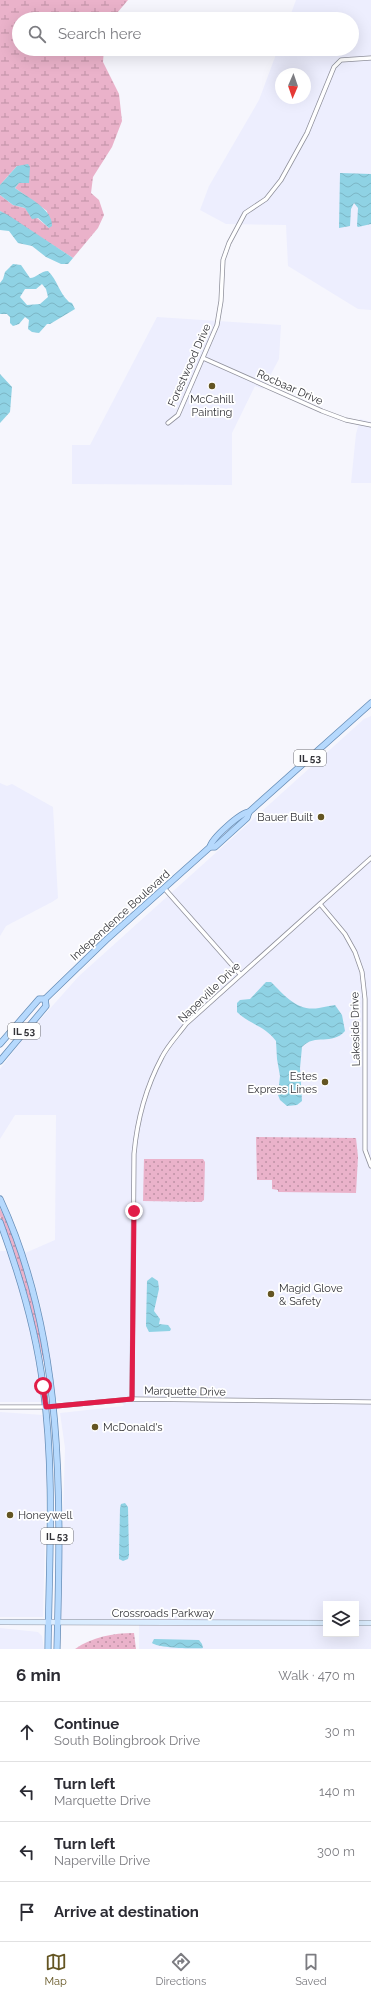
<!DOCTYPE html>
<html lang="en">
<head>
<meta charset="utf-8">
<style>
	body { margin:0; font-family:Raleway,sans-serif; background:#f2f2f3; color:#2b2b33 }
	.controls { position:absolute; right:12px; bottom:12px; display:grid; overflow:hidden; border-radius:0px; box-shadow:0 4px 16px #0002 }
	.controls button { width:36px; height:36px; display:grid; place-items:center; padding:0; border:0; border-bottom:1px solid #e1e1e2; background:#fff; color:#2b2b33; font:20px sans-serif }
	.compass { position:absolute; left:275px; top:68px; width:36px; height:36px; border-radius:50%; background:#fff; box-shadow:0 4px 16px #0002; rotate:182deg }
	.stop { position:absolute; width:12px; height:12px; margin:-9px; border:3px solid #e11d48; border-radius:50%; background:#fff }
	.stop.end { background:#e11d48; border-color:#fff; box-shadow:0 1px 4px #0008 }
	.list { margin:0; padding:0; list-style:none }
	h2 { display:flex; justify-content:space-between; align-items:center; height:52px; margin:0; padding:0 16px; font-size:17px }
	h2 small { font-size:13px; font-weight:400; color:#7c7c81 }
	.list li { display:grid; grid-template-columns:26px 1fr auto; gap:12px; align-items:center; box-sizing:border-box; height:60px; padding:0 16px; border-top:1px solid #e1e1e2 }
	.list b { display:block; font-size:15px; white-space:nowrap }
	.list p { margin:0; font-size:13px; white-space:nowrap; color:#7c7c81 }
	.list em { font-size:13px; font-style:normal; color:#7c7c81 }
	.icon { flex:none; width:22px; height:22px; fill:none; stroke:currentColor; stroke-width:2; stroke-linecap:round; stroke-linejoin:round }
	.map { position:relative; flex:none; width:371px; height:1649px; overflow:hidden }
	.search { position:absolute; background:#fff; box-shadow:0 4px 16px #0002; left:12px; right:12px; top:12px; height:44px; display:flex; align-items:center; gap:10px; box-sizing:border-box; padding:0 14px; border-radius:22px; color:#7c7c81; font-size:15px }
	.sheet { height:292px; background:#fff }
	nav { display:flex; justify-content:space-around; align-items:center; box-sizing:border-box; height:56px; border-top:1px solid #e1e1e2; background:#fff; font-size:11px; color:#7c7c81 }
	nav a { display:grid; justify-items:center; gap:2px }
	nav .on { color:#645522 }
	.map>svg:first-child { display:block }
</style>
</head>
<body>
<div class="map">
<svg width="371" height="1649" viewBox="0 0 371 1649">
	<defs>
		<pattern id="grass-dots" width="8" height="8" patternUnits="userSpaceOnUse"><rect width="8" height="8" fill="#eab2ca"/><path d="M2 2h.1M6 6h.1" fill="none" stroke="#be91a5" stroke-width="1.8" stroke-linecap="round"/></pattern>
		<pattern id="wetland-marsh" width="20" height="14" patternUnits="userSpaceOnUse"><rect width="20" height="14" fill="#eab2ca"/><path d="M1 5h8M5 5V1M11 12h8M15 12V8" fill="none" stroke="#be91a5"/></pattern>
		<pattern id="water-waves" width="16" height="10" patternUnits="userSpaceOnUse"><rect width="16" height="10" fill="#8fd2e4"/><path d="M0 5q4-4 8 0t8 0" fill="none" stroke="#7cb5c4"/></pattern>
	</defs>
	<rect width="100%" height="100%" fill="#f6f6fd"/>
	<g fill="#edeefe" fill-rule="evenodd">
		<path d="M 296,0 L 371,0 L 371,310 L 358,309 L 288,266 L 286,225 L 226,224 L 200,210 L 209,186 L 259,100 L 278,49 L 352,49 L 352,19 L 289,19 ZM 281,74 L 305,74 L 305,98 L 281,98 Z"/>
		<path d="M 157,317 L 281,325 L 279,359 L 263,389 L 255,386 L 232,433 L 232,485 L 72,484 L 72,445 L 90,445 Z"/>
		<path d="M 360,419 L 371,422 L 371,483 L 351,483 L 356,434 Z"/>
		<path d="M 371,716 L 371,1649 L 139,1649 L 139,1621 L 60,1620 L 65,1448 L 60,1413 L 124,1406 L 119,1397 L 64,1403 L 58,1401 L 55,1398 L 40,1303 L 25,1253 L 55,1240 L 56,1115 L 15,1115 L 0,1139 L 0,1069 L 22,1040 L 79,976 L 364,719 ZM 326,1604 L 356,1604 L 356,1634 L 326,1634 Z"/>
		<path d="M 0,783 L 7,786 L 12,784 L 53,807 L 58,898 L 52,902 L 6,926 L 0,936 Z"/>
		<path d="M 0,1251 L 8,1251 L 15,1272 L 32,1335 L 43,1402 L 0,1402 Z"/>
		<path d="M 0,1412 L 43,1415 L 47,1460 L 43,1617 L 0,1617 Z"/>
		<path d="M 0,1628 L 38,1632 L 42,1636 L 44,1649 L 0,1649 Z"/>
	</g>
	<g fill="url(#grass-dots)">
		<path d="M 256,1137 L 356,1138 L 358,1157 L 356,1193 L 278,1192 L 278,1190 L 272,1189 L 272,1180 L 257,1180 Z"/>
		<path d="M 144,1159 L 203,1159 L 205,1162 L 204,1200 L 201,1202 L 143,1201 Z"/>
		<path d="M 0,1208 C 25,1257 40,1320 47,1375 L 28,1297 L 0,1216 Z"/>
		<path d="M 134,1633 L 136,1649 L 75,1649 C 92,1637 113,1633 134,1633 Z"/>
	</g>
	<path fill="url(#wetland-marsh)" d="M 0,0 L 128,0 L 112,19 L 19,19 L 19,49 L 104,49 L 103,62 L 119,94 L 122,121 L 112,147 L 93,177 L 91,193 L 99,200 L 104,215 L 98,228 L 73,258 L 0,211 L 0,195 L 13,205 L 25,208 L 49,228 L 47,211 L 15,188 L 19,183 L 21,166 L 17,166 L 0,185 Z"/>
	<g fill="url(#water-waves)" fill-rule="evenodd">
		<path d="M 28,164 L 30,167 L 29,183 L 19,183 L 15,188 C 27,197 53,209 52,226 L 49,228 L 38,218 L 32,219 L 25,208 L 13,205 L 0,195 L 0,185 L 17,166 Z"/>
		<path d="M 340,173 L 371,174 L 371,224 L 358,227 L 357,226 L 358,208 L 354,203 L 351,209 L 350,226 L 339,228 Z"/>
		<path d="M 0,211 L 8,215 L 73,258 L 68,264 L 61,264 L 46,257 L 32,246 L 18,243 L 9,231 L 0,230 Z"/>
		<path d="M 13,264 L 21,265 L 30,278 C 36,278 41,271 48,271 C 58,281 58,291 69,302 L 72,303 L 75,309 L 50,324 L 47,324 L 39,333 L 32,332 L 28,329 L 29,320 L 25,317 L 19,324 L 13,326 L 10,323 L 10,317 L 7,314 L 0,314 L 0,283 L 3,279 L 5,272 ZM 42,284 L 46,289 L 48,297 L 40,304 L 27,305 L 20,297 L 25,289 L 36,289 Z"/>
		<path d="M 0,374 L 12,387 L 10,412 L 0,423 Z"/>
		<path d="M 266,982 L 271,982 C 285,996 298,1012 319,1008 C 324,1007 329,1006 335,1005 L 342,1015 L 345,1031 C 332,1046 315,1033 302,1047 L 300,1068 L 302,1101 L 297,1105 L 287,1106 L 280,1100 L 278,1095 L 280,1076 L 277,1059 L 276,1041 C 265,1026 249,1024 237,1012 L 237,1003 L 240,1000 L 250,999 Z"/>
		<path d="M 152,1277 L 158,1281 L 159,1289 L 154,1311 L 160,1319 L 159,1324 L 168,1325 L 171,1329 L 170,1331 L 149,1332 L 146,1326 L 147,1281 Z"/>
		<path d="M 125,1503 L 128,1507 L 129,1555 L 128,1559 L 123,1561 L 119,1559 L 120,1508 L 121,1504 Z"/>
		<path d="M 154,1639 L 199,1640 L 202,1644 L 203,1648 C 195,1649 158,1648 152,1643 Z"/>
	</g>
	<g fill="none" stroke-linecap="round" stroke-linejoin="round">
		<defs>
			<g id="street">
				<path d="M 203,358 L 322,411 L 346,420 L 371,425"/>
				<path d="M 168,423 L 178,415 L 217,325 L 221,301 L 223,260 L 229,243 L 245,213 L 266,199 L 281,180 L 307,133 L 334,67 L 341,60 L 371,58"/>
				<path d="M 164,888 L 240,974"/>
				<path d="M 320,904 L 345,934 L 355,952 L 362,972 L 365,999 L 365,1150 L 371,1166"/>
				<path d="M 132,1399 L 134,1154 C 137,1120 146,1087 162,1057 C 168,1045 178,1035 186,1024 L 371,858"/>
				<path d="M 0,1407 L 46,1407 L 132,1399 L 371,1402"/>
			</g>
			<g id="secondary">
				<path d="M 0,1622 L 326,1623"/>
				<path d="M 356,1623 L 371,1623"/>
			</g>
			<g id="primary">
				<path d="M 210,847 C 212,838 240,813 249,812"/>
				<path d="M 0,1044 L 39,999 L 45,999 L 106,940 L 210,847 L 215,847 L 247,818 L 249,812 L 371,703"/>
				<path d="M 0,1061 L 46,1006 L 45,999"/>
				<path d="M 0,1199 C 65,1339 61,1498 57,1649"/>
				<path d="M 0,1222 C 20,1276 36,1329 43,1386 C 55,1473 49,1562 48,1649"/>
			</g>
		</defs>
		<use href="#street" stroke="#8f909b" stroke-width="5"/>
		<use href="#secondary" stroke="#8f909b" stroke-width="6"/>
		<use href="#primary" stroke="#688eb7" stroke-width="7"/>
		<use href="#street" stroke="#fff" stroke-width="3.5"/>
		<use href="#secondary" stroke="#daecfe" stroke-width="5"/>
		<use href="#primary" stroke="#b6d9fd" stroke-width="5.5"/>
	</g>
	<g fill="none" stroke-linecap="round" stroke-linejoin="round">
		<path stroke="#e11d48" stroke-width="5" d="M 43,1386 L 46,1407 L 132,1399 L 134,1211"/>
	</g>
	<g fill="#645522" stroke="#fff" stroke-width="1.5">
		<circle cx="212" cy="386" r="4"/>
		<circle cx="321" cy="817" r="4"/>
		<circle cx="325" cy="1082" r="4"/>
		<circle cx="271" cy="1294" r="4"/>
		<circle cx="95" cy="1427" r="4"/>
		<circle cx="10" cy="1515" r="4"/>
	</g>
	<g text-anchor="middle" stroke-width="3.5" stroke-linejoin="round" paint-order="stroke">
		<g fill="#fff" stroke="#707074" stroke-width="1">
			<rect x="294" y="750" width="32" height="16" rx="3"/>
			<rect x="8" y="1023" width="32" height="16" rx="3"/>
			<rect x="41" y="1528" width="32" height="16" rx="3"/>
		</g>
		<g font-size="10" font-weight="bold" fill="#333338">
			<text x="310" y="762">IL 53</text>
			<text x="24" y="1035">IL 53</text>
			<text x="57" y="1540">IL 53</text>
		</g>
		<g font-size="11" fill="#333338" stroke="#fff">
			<text transform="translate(189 365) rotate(-66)" y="4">Forestwood Drive</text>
			<text transform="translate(290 387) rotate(24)" y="4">Rocbaar Drive</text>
			<text transform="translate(120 915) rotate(-42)" y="4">Independence Boulevard</text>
			<text transform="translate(209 992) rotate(-44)" y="4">Naperville Drive</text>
			<text transform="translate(355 1029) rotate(-91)" y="4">Lakeside Drive</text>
			<text transform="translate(185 1391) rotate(1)" y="4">Marquette Drive</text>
			<text x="163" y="1617">Crossroads Parkway</text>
		</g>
		<g font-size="11" fill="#333338" stroke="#fff" text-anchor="start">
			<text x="212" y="403" text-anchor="middle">McCahill<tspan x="212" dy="13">Painting</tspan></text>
			<text x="313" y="821" text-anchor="end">Bauer Built</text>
			<text x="317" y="1080" text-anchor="end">Estes<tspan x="317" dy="13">Express Lines</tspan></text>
			<text x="279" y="1292">Magid Glove<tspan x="279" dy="13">&amp; Safety</tspan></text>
			<text x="103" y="1431">McDonald's</text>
			<text x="18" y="1519">Honeywell</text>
		</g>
	</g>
</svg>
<div class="controls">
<button><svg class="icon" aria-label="layers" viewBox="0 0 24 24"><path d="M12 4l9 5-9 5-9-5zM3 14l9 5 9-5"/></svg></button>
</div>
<svg class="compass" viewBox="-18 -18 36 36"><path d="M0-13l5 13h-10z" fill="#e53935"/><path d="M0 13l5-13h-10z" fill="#7c7c81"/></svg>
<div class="stop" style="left:43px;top:1386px"></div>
<div class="stop end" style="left:134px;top:1211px"></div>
<div class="search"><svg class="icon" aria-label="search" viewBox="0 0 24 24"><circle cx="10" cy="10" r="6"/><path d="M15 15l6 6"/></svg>Search here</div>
</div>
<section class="sheet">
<h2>6 min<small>Walk · 470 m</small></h2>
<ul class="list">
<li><svg class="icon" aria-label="ahead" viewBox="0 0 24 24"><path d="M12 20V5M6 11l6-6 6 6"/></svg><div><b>Continue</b><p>South Bolingbrook Drive</p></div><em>30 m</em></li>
<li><svg class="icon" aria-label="left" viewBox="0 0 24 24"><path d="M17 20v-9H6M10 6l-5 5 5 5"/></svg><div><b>Turn left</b><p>Marquette Drive</p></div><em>140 m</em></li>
<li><svg class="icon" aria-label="left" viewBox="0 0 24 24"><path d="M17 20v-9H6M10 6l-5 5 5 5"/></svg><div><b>Turn left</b><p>Naperville Drive</p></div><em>300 m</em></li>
<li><svg class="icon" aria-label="arrive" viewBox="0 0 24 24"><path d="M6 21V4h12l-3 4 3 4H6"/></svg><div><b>Arrive at destination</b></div></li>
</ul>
</section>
<nav>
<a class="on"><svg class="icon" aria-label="map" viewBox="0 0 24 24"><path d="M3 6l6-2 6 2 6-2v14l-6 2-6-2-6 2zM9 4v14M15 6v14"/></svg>Map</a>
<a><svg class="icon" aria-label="directions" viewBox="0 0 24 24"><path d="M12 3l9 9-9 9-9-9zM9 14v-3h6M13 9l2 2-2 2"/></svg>Directions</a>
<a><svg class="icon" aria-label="saved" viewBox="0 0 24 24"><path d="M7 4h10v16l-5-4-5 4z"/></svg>Saved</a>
</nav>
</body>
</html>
